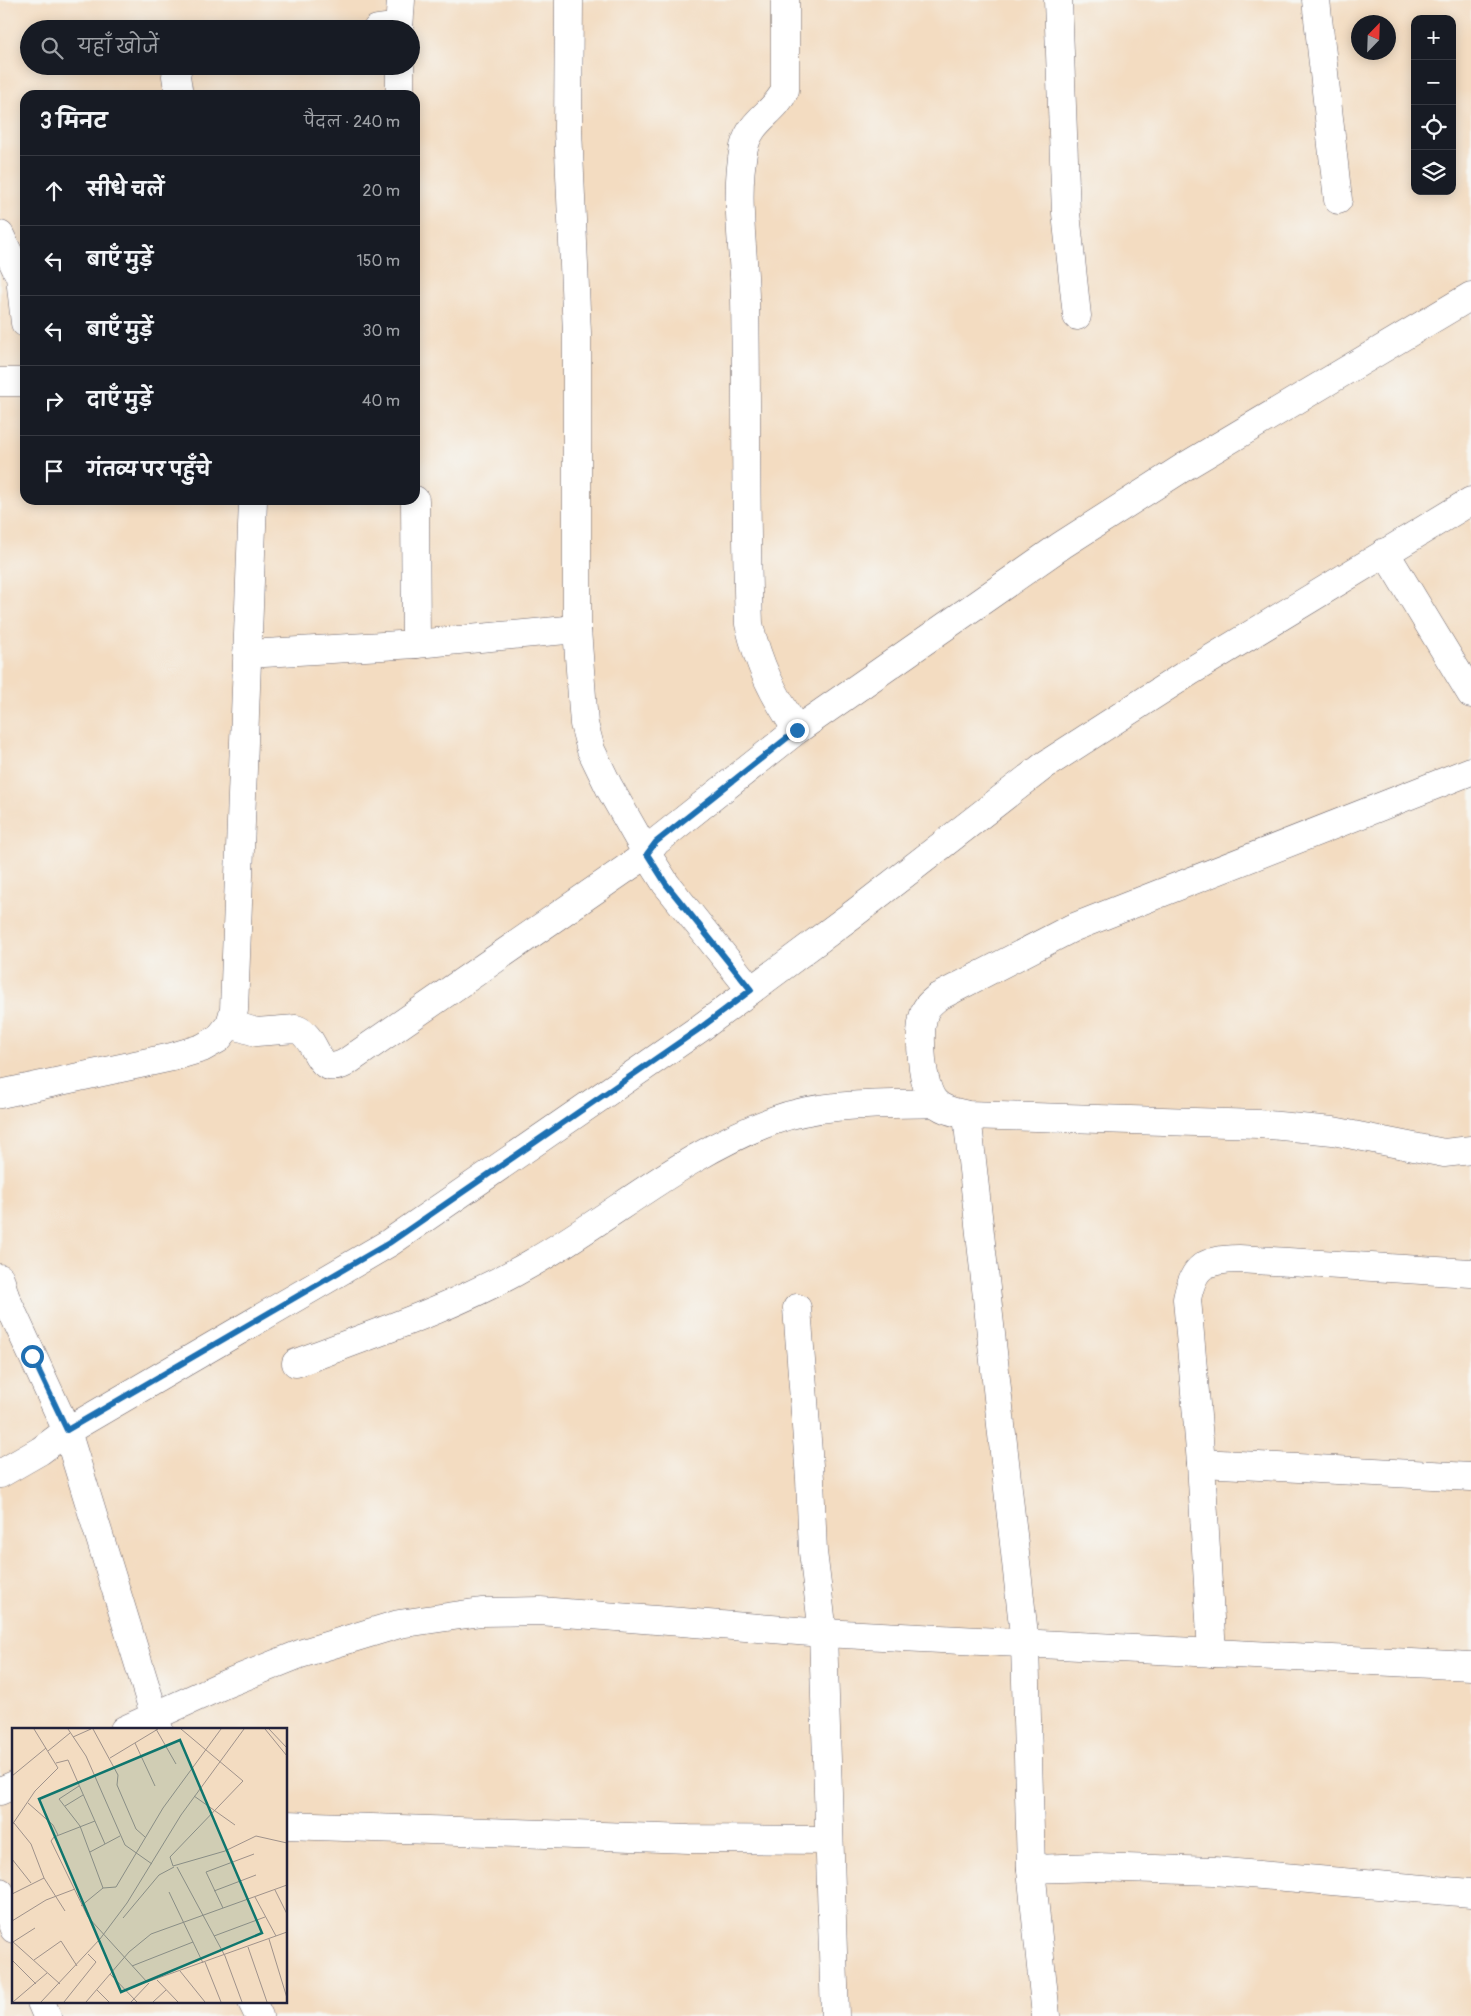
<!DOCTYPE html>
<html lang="hi">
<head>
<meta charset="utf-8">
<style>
	body { margin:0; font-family:Pangolin,"Playpen Sans Deva",sans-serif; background:#20242c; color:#f1f3f6 }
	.controls { position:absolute; right:15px; top:15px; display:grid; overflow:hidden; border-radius:10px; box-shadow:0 2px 12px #0003 }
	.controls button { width:45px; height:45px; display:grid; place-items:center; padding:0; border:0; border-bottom:1px solid #363941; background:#171b24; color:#f1f3f6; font:25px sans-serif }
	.compass { position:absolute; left:1351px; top:15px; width:45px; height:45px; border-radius:50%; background:#171b24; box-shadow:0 2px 12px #0003; rotate:23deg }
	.stop { position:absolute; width:15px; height:15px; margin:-11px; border:4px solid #1f6fb2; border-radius:50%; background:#fff }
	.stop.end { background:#1f6fb2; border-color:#fff; box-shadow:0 1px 5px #0008 }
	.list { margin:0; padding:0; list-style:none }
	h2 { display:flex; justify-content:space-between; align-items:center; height:65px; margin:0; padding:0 20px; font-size:21px }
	h2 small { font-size:16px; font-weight:400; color:#9ea1a6 }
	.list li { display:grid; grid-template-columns:32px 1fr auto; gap:15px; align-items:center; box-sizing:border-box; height:70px; padding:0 20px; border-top:1px solid #363941 }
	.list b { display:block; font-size:19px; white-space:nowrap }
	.list em { font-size:16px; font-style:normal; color:#9ea1a6 }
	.icon { flex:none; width:28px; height:28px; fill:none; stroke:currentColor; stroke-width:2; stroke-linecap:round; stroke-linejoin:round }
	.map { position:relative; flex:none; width:1471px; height:2016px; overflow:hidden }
	.search { position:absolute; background:#171b24; box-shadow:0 2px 12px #0003; left:20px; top:20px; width:400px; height:55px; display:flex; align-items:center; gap:12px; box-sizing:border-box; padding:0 18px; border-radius:28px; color:#9ea1a6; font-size:19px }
	.panel { position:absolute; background:#171b24; box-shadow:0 2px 12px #0003; left:20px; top:90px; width:400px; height:415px; border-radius:15px }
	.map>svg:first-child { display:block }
</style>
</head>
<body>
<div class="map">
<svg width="1471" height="2016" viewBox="0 0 1471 2016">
	<rect width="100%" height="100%" fill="#f6f6f2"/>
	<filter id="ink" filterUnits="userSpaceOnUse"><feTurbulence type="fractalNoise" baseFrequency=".02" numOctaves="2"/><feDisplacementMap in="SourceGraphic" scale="10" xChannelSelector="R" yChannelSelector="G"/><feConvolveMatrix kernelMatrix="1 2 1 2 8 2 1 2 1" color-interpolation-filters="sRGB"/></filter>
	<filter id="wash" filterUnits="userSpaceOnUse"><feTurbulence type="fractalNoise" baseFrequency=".0096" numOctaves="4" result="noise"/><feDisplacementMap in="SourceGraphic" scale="20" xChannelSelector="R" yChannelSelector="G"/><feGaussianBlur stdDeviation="1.12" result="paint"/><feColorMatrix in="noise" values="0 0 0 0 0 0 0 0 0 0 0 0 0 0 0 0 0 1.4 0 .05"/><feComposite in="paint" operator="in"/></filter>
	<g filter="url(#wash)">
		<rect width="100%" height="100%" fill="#f3dcc1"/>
	</g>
	<g filter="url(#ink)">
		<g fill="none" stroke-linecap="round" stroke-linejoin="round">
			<defs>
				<g id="minor">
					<path d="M 569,0 L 568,129 L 577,333 L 577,629 L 584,724 L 591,750 L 609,787 L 647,854 L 666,884 L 751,990"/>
					<path d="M 785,0 L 785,90 C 775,113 751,119 744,147 C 734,196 744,249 745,298 C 747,407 745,516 749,624 C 759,666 773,694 797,730"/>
					<path d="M 1058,0 L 1066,213 L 1077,316"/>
					<path d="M 1316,0 L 1338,200"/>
					<path d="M 377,29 L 399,26"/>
					<path d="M 399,29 L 401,0"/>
					<path d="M 178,66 L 176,76 L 179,95"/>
					<path d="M 400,66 L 400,95"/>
					<path d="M 0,235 L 20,277 L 25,323"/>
					<path d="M 0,382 L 25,382"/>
					<path d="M 1385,552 L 1471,694"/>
					<path d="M 416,644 L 577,629"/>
					<path d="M 247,654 L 416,644 L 415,500"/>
					<path d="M 1471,771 L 1072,928 L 938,997 C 932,1002 926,1006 924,1014 C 918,1034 921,1087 935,1102 C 943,1111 956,1112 967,1115 L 1259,1124 L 1333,1131 L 1444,1153 L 1471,1150"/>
					<path d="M 230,1024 L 256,1032 L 296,1029 C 319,1036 314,1079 345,1063 L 647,854 L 656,842 L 797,730 L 1062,545 L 1184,467 L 1471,296"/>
					<path d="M 0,1094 L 172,1057 L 202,1048 L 218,1039 L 230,1024 L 234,1010 L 253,500"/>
					<path d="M 967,1115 L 1025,1644 L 1031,1869 L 1046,2016"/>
					<path d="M 0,1278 L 5,1296 L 67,1431 L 159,1730"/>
					<path d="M 797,1308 L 810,1479 L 813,1552 L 823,1633 L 835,2016"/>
					<path d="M 296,1363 C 376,1333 458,1306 532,1263 C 613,1217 686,1152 775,1120 C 823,1102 885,1105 936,1103"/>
					<path d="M 1201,1463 L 1471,1477"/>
					<path d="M 0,1474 L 40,1451 L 67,1431 L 389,1243 L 699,1029 L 856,912 L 1045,765 L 1191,671 L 1471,501"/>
					<path d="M 1212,1653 L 1201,1463 L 1187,1299 C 1194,1265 1204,1260 1239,1259 L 1471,1273"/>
					<path d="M 124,1730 L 223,1685 L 300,1654 L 399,1624 L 481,1612 L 540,1611 L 823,1633 L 1471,1666"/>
					<path d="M 0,1791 L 14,1785"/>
					<path d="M 286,1825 L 689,1839 L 828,1840"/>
					<path d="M 1031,1869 L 1096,1867 L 1214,1871 L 1471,1893"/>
					<path d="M 0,1892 L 14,1929"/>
					<path d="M 41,2002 L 47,2016"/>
					<path d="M 252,2002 L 259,2016"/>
				</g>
			</defs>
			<use href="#minor" stroke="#6b636a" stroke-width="29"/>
			<use href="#minor" stroke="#fff" stroke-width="28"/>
		</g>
	</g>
	<g fill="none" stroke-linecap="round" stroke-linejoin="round" filter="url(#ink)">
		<path stroke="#1f6fb2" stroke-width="6" d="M 32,1356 L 67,1430 L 389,1243 L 699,1029 L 751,990 L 666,884 L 647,854 L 656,842 L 797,730"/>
	</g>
	<g transform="translate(12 1728)">
		<rect width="275" height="275" fill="#f3dcc1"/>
		<path fill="none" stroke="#9f928b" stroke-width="1" d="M 56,1 L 74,28 L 113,117 L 140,136M 81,1 L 106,47 L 105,57 L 124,101 L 133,109M 144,1 L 164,36M 169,1 L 231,53 L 158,129 L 161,138 L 213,123 L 244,108 L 275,115M 253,1 L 275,28M 257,1 L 275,20M 61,9 L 79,1M 123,15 L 143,58M 36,23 L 58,5M 98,30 L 146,1M 44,35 L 56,32 L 93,116 L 78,124M 0,48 L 34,20M 67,58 L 47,71 L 68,98 L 91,160 L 69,178M 182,68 L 223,97M 16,75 L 41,97 L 46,107M 53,78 L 71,67M 83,93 L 42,109 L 39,113 L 76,189 L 135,254 L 275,204M 2,95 L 19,116 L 32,150 L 53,183M 0,97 L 23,63 L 46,40 L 22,1M 93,116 L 108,108M 0,131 L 19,155M 165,139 L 213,228 L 230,274M 91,160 L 104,159 L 151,80 L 209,1M 263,162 L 275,186M 202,163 L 244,147M 157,164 L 191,235M 0,166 L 32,150M 243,169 L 264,208M 211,180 L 194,144 L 242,126M 111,190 L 147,147 L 162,139M 0,193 L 34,172 L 63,161M 202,208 L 253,189M 257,211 L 275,270M 0,213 L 48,256M 1,214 L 23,200M 236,219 L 255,274M 0,232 L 24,256M 22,232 L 49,213 L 65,238M 193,234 L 209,274M 120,238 L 181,214M 168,243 L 193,274M 98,246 L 125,274M 145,252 L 166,274M 85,262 L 97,274M 1,274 L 35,245M 29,274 L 88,211 L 115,175 L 169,87 L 232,1M 52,274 L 84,234 L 76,226M 74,274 L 117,224 L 139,206 L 275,157M 119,274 L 137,255M 141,274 L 154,262"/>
		<path fill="#0f766e" fill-opacity="0.15" stroke="#0f766e" stroke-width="2.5" d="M 168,12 L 250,205 L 109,264 L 27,71 Z"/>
		<rect width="275" height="275" fill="none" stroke="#22223b" stroke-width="2.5"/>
	</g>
</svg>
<div class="controls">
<button>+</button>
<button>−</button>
<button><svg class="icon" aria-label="locate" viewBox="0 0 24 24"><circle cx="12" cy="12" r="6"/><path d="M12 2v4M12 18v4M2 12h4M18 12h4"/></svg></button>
<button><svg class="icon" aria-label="layers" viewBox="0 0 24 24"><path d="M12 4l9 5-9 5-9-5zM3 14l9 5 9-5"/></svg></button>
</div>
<svg class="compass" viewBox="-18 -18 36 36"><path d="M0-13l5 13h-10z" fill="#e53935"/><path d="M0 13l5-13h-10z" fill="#9ea1a6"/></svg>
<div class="stop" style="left:32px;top:1356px"></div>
<div class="stop end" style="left:797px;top:730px"></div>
<div class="search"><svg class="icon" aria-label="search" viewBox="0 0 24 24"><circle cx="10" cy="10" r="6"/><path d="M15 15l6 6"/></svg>यहाँ खोजें</div>
<section class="panel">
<h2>3 मिनट<small>पैदल · 240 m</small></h2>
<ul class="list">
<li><svg class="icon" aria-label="ahead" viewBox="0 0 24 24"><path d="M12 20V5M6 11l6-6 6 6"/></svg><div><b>सीधे चलें</b></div><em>20 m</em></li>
<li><svg class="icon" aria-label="left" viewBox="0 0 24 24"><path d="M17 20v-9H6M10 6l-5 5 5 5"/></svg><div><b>बाएँ मुड़ें</b></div><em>150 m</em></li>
<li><svg class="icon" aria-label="left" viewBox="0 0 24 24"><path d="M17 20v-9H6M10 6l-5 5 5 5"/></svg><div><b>बाएँ मुड़ें</b></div><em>30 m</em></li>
<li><svg class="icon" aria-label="right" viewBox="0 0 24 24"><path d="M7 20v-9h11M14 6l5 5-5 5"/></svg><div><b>दाएँ मुड़ें</b></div><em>40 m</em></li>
<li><svg class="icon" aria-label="arrive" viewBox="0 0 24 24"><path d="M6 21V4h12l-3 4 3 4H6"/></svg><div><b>गंतव्य पर पहुँचे</b></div></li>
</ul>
</section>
</div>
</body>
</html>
